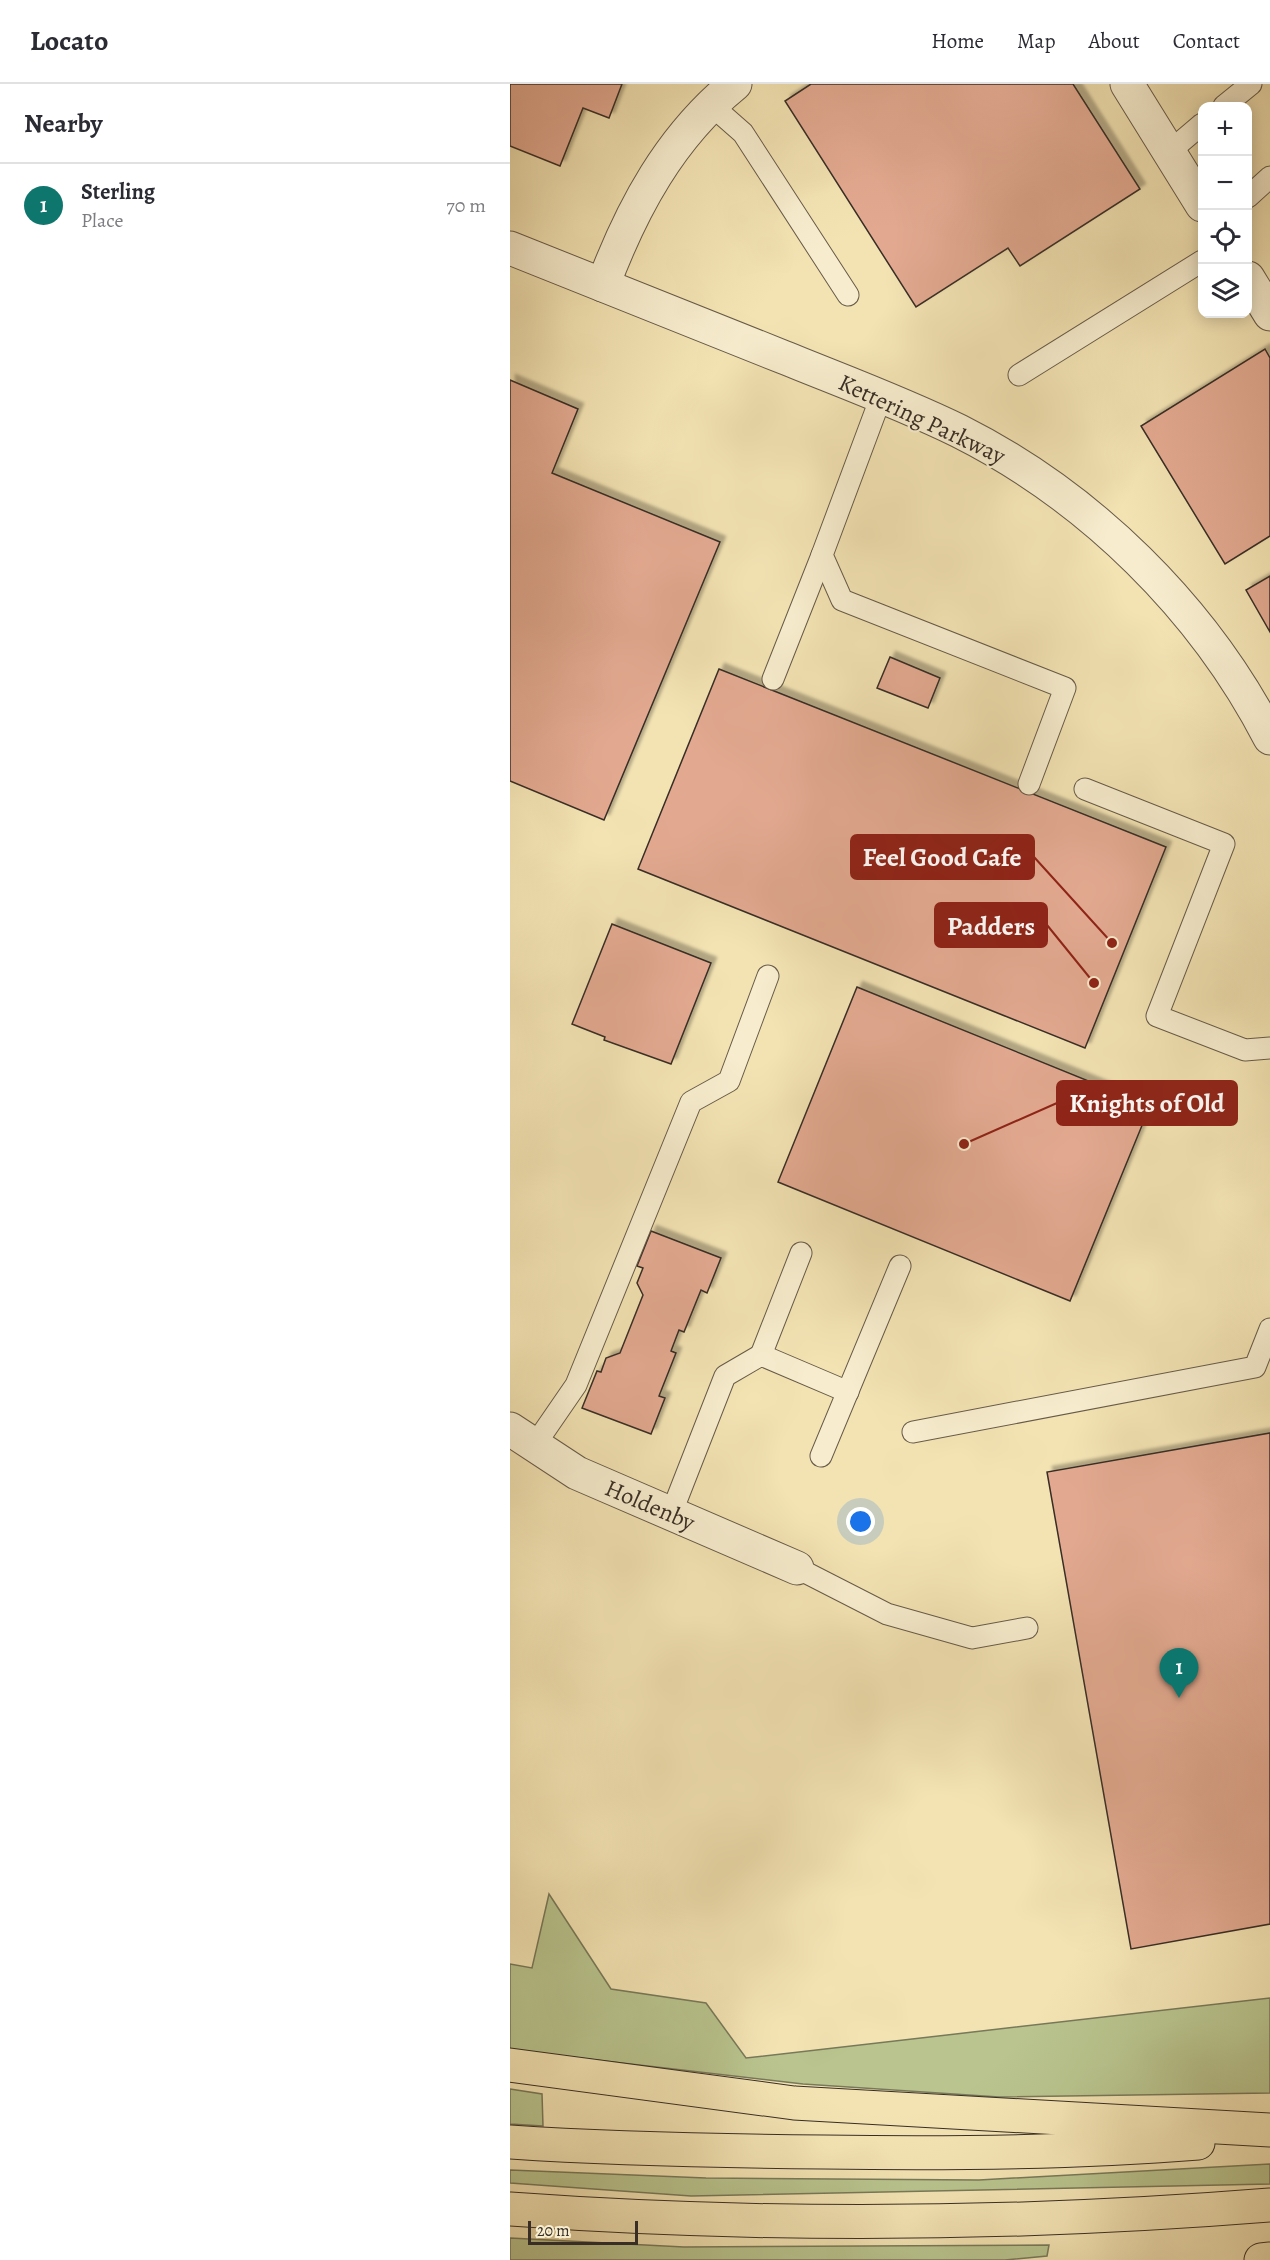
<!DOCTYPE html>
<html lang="en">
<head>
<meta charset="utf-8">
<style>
	body { margin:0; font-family:Alegreya,serif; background:#f7f7f7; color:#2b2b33 }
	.controls { position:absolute; right:18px; top:18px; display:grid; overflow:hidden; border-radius:12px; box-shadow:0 3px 15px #0003 }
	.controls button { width:54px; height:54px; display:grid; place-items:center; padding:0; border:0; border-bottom:2px solid #e1e1e2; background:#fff; color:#2b2b33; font:30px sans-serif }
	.scale { position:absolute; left:18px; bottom:15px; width:110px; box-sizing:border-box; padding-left:6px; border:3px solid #382e26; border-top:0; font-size:16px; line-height:21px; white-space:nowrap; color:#382e26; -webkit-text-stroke:4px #f7edce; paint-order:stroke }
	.you { position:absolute; left:351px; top:1438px; width:21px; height:21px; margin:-15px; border:4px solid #fff; border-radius:50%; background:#1a73e8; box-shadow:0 0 0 9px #1a73e833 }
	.badge { display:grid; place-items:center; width:39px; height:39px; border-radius:50%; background:#0f766e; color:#fff; font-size:20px; font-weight:700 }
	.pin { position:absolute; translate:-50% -50px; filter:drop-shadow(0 2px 3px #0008) }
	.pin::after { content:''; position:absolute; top:32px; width:21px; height:18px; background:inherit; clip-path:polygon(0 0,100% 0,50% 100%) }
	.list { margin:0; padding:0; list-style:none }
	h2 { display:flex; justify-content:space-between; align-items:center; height:78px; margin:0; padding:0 24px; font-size:26px }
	h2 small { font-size:20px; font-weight:400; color:#7c7c81 }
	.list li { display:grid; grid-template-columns:39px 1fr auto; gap:18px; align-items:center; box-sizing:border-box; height:84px; padding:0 24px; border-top:2px solid #e1e1e2 }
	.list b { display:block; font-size:22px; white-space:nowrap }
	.list p { margin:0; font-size:20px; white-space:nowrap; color:#7c7c81 }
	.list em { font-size:20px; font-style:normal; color:#7c7c81 }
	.icon { flex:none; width:33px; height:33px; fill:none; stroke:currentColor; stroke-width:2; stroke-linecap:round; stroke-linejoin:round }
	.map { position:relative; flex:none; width:760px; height:2176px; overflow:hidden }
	header { display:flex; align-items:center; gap:36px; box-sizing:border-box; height:84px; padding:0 30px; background:#fff; border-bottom:2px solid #e1e1e2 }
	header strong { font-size:28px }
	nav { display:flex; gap:33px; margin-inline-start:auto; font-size:21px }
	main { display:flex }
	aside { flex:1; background:#fff }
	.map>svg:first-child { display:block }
</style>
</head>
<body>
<header>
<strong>Locato</strong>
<nav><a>Home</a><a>Map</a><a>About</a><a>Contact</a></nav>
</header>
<main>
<aside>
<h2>Nearby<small></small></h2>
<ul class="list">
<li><span class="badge">1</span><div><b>Sterling</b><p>Place</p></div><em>70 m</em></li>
</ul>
</aside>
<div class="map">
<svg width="760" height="2176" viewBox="0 0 760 2176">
	<defs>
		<filter id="shadow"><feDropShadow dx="5.5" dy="-5.5" stdDeviation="1.5" flood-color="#0004"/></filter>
	</defs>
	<rect width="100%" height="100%" fill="#f3e3b3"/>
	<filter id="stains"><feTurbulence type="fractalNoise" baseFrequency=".00333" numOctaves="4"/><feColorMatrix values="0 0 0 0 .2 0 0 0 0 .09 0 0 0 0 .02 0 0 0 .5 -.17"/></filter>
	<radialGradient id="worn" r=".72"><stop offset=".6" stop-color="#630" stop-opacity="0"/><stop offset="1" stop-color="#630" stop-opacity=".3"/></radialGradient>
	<g fill="#b9c48e" stroke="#78795a" stroke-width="1.5">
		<path d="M 39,1810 L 101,1905 L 196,1919 L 236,1974 L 760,1914 L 760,2009 L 489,2013 L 293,2000 L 0,1966 L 0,1880 L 22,1884 Z"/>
		<path d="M 0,2005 L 32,2010 L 33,2042 L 0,2040 Z"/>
		<path d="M 760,2080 L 760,2100 L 181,2112 L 0,2099 L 0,2086 L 196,2094 L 469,2096 Z"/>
		<path d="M 0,2154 L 174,2163 L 539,2161 L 537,2172 L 495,2176 L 0,2176 Z"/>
	</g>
	<g fill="#e2a990" stroke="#382e26" stroke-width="1.5" filter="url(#shadow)">
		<path d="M 0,0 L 112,0 L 99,34 L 73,24 L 50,82 L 0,62 Z"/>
		<path d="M 301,0 L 563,0 L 630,105 L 510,182 L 498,164 L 406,223 L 275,17 Z"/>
		<path d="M 755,265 L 760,274 L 760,452 L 715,480 L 631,342 Z"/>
		<path d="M 0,296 L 68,325 L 42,389 L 210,458 L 94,736 L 0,697 Z"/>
		<path d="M 760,492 L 760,548 L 736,506 Z"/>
		<path d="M 380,573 L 430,594 L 418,624 L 367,604 Z"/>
		<path d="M 209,585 L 656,763 L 575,964 L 128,785 Z"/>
		<path d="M 102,840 L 201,879 L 161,980 L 94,956 L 95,953 L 62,940 Z"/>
		<path d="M 347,903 L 640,1022 L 560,1217 L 268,1098 Z"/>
		<path d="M 141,1147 L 211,1174 L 197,1209 L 191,1206 L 174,1248 L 169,1246 L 161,1267 L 166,1269 L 149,1312 L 155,1314 L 141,1350 L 72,1324 L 87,1287 L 91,1288 L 96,1274 L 110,1269 L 133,1211 L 127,1199 L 133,1184 L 127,1182 Z"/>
		<path d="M 760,1349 L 760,1840 L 621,1865 L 537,1388 Z"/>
	</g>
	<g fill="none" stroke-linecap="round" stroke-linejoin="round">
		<defs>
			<g id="service">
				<path d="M 200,20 L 233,49 L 338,211"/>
				<path d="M 714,22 L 741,0"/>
				<path d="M 659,68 L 692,40"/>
				<path d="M 738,113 L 760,93"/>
				<path d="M 509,291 L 692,177"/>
				<path d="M 371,313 L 312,471 L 332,516 L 555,604 L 519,700"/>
				<path d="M 263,595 L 312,471"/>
				<path d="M 575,705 L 714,760 L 647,932 L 735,966 L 760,964"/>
				<path d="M 251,1271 L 291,1169"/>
				<path d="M 403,1348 L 745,1283 L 760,1245"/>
				<path d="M 24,1362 L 66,1301 L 181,1018 L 219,997 L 258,892"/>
				<path d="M 311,1372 L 390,1182"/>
				<path d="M 161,1430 L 215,1292 L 251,1271 L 338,1308"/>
				<path d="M 287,1484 L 377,1530 L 462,1554 L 517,1544"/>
			</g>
			<g id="minor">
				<path d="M 617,0 L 692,121"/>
				<path d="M 0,164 C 91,200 182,236 273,273 C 332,297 392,319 449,347 C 580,413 693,524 760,654"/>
				<path d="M 738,194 L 760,230"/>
				<path d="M 93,201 C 122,124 160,53 225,0"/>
				<path d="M 0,1345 L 67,1389 L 287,1484"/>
			</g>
			<g id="trunk">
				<path d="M 0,1981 L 284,2019 L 760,2046"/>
				<path d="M 0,2058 C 105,2065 210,2067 314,2068 C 439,2070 564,2069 688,2059"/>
				<path d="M 0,2125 C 249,2143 511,2141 760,2121"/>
				<path d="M 751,2176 L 760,2175"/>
			</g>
		</defs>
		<use href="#service" stroke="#675b49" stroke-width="23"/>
		<use href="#minor" stroke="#675b49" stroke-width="35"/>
		<use href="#trunk" stroke="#382e26" stroke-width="35"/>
		<use href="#service" stroke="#f7edce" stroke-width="21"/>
		<use href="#minor" stroke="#f7edce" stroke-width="33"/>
		<use href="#trunk" stroke="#f3e3b3" stroke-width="33"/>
	</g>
	<g text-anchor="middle" stroke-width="4.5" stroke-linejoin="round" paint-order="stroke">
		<g font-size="24" fill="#382e26" stroke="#f7edce">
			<text transform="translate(412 335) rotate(25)" y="8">Kettering Parkway</text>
			<text transform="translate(140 1421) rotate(23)" y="8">Holdenby</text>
		</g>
	</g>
	<path fill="none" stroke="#8f2418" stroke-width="2" d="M602 859L524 773M584 899L537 841M454 1060L547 1019"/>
	<g fill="#8f2418" stroke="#f7edce" stroke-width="2">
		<circle cx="602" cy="859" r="6"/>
		<circle cx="584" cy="899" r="6"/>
		<circle cx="454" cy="1060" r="6"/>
	</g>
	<g fill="#8f2418" stroke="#8f2418" stroke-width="2">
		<rect x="341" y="751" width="183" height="44" rx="6"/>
		<rect x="425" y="819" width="112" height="44" rx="6"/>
		<rect x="547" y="997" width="180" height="44" rx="6"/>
	</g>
	<g font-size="26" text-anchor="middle" font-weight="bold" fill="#fff">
		<text x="432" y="782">Feel Good Cafe</text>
		<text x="481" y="851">Padders</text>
		<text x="637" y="1028">Knights of Old</text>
	</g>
	<rect width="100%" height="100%" filter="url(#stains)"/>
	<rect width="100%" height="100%" fill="url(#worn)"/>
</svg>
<div class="controls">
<button>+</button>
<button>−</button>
<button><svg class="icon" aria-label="locate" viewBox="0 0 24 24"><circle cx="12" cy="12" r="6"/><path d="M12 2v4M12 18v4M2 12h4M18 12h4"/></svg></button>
<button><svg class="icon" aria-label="layers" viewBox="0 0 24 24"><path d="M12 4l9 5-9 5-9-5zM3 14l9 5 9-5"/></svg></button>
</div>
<div class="scale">20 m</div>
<div class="you"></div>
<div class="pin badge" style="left:669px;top:1614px">1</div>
</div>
</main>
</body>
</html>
